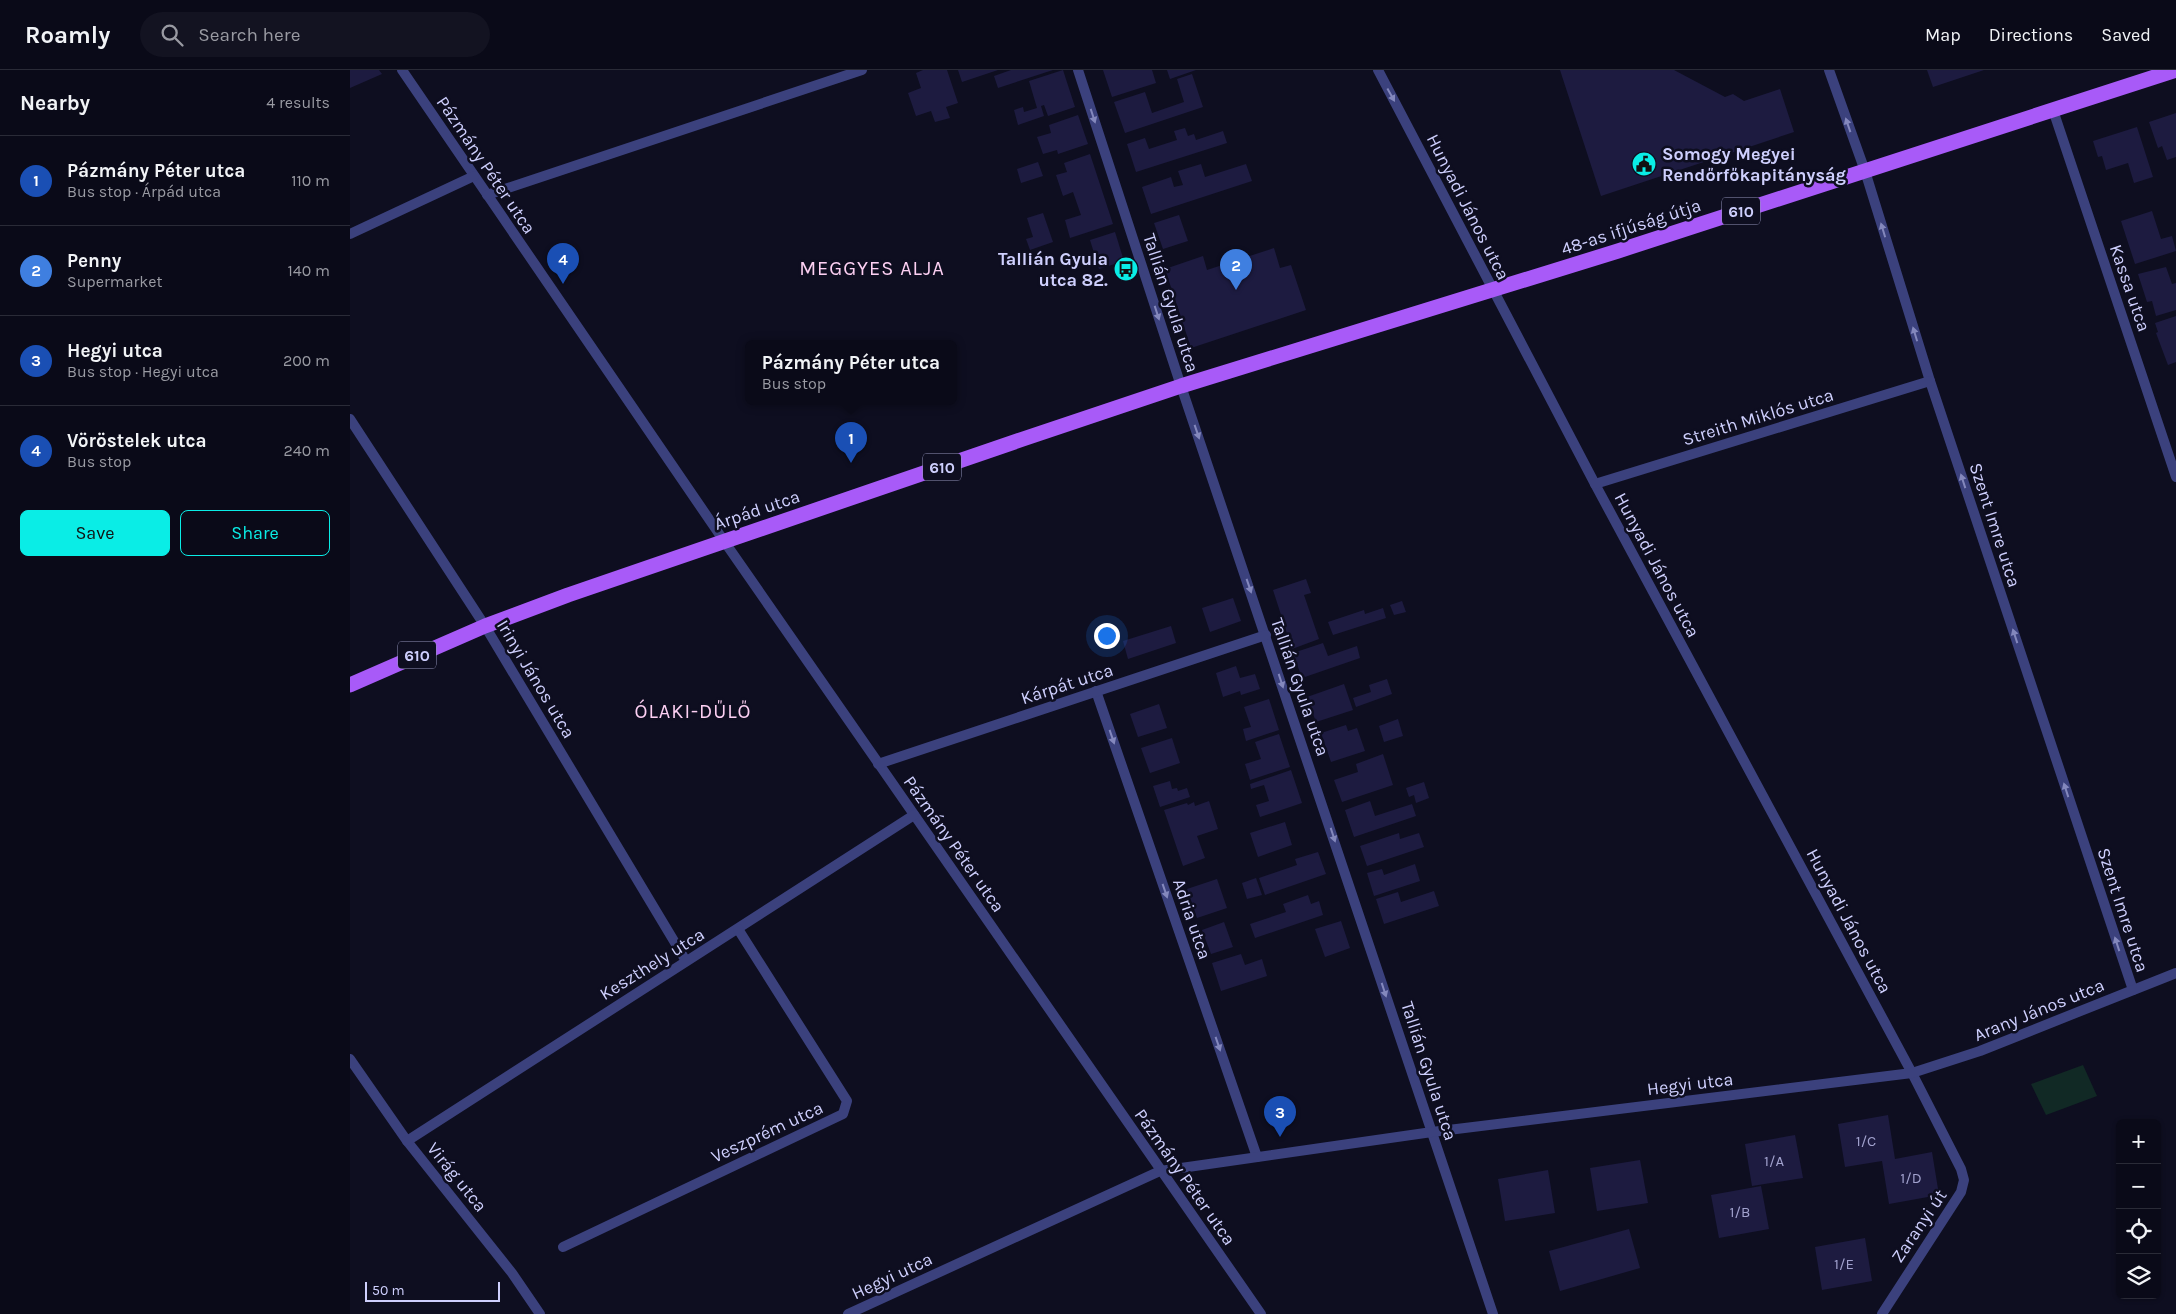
<!DOCTYPE html>
<html lang="en">
<head>
<meta charset="utf-8">
<style>
	body { margin:0; font-family:Karla,sans-serif; background:#131321; color:#f1f3f6 }
	.controls { position:absolute; right:15px; bottom:15px; display:grid; overflow:hidden; border-radius:8px; box-shadow:0 1px 4px #0004 }
	.controls button { width:45px; height:45px; display:grid; place-items:center; padding:0; border:0; border-bottom:1px solid #2a2b37; background:#0a0a18; color:#f1f3f6; font:25px sans-serif }
	.scale { position:absolute; left:15px; bottom:12px; width:135px; box-sizing:border-box; padding-left:5px; border:2px solid #cecffd; border-top:0; font-size:14px; line-height:18px; white-space:nowrap; color:#cecffd; -webkit-text-stroke:4px #0e0e20; paint-order:stroke }
	.you { position:absolute; left:756px; top:565px; width:18px; height:18px; margin:-12px; border:4px solid #fff; border-radius:50%; background:#1a73e8; box-shadow:0 0 0 8px #1a73e833 }
	.badge { display:grid; place-items:center; width:32px; height:32px; border-radius:50%; background:#0aede6; color:#fff; font-size:16px; font-weight:700 }
	.pin { position:absolute; translate:-50% -41px; filter:drop-shadow(0 1px 2px #0008) }
	.pin::after { content:''; position:absolute; top:26px; width:18px; height:15px; background:inherit; clip-path:polygon(0 0,100% 0,50% 100%) }
	.popup { position:absolute; left:395px; top:270px; width:212px; height:65px; box-sizing:border-box; display:grid; place-content:center; border-radius:8px; background:#0a0a18; filter:drop-shadow(0 1px 4px #0005); font-size:16px; white-space:nowrap; color:#999aa2 }
	.popup b { font-size:19px; color:#f1f3f6 }
	.popup::after { content:''; position:absolute; left:50%; top:100%; margin-left:-10px; border:10px solid transparent; border-top-color:#0a0a18 }
	.list { margin:0; padding:0; list-style:none }
	h2 { display:flex; justify-content:space-between; align-items:center; height:65px; margin:0; padding:0 20px; font-size:21px }
	h2 small { font-size:16px; font-weight:400; color:#999aa2 }
	.list li { display:grid; grid-template-columns:32px 1fr auto; gap:15px; align-items:center; box-sizing:border-box; height:90px; padding:0 20px; border-top:1px solid #2a2b37 }
	.list b { display:block; font-size:19px; white-space:nowrap }
	.list p { margin:0; font-size:16px; white-space:nowrap; color:#999aa2 }
	.list em { font-size:16px; font-style:normal; color:#999aa2 }
	.actions { display:flex; gap:10px; padding:15px 20px }
	.actions a { flex:1; padding:11px 0; border:1px solid #0aede6; border-radius:8px; text-align:center; font-size:18px; color:#0aede6 }
	.actions .main { background:#0aede6; color:#111 }
	.icon { flex:none; width:28px; height:28px; fill:none; stroke:currentColor; stroke-width:2; stroke-linecap:round; stroke-linejoin:round }
	.map { position:relative; flex:none; width:1826px; height:1244px; overflow:hidden }
	header { display:flex; align-items:center; gap:30px; box-sizing:border-box; height:70px; padding:0 25px; background:#0a0a18; border-bottom:1px solid #2a2b37 }
	header strong { font-size:24px }
	nav { display:flex; gap:28px; margin-inline-start:auto; font-size:18px }
	.search { width:350px; height:45px; background:#131321; display:flex; align-items:center; gap:12px; box-sizing:border-box; padding:0 18px; border-radius:28px; color:#999aa2; font-size:19px }
	main { display:flex }
	aside { flex:1; background:#0a0a18 }
	.map>svg:first-child { display:block }
</style>
</head>
<body>
<header>
<strong>Roamly</strong>
<div class="search"><svg class="icon" aria-label="search" viewBox="0 0 24 24"><circle cx="10" cy="10" r="6"/><path d="M15 15l6 6"/></svg>Search here</div>
<nav><a>Map</a><a>Directions</a><a>Saved</a></nav>
</header>
<main>
<aside>
<h2>Nearby<small>4 results</small></h2>
<ul class="list">
<li><span class="badge" style="background:#1a4fb4">1</span><div><b>Pázmány Péter utca</b><p>Bus stop · Árpád utca</p></div><em>110 m</em></li>
<li><span class="badge" style="background:#3f7fe0">2</span><div><b>Penny</b><p>Supermarket</p></div><em>140 m</em></li>
<li><span class="badge" style="background:#1a4fb4">3</span><div><b>Hegyi utca</b><p>Bus stop · Hegyi utca</p></div><em>200 m</em></li>
<li><span class="badge" style="background:#1a4fb4">4</span><div><b>Vöröstelek utca</b><p>Bus stop</p></div><em>240 m</em></li>
</ul>
<div class="actions"><a class="main">Save</a><a>Share</a></div>
</aside>
<div class="map">
<svg width="1826" height="1244" viewBox="0 0 1826 1244">
	<rect width="100%" height="100%" fill="#0e0e20"/>
	<path fill="#112925" d="M 1733,995 L 1747,1026 L 1696,1045 L 1681,1014 Z"/>
	<g fill="#1d1b40">
		<path d="M 0,0 L 29,0 L 32,4 L 0,18 Z"/>
		<path d="M 573,0 L 597,0 L 608,33 L 596,37 L 600,48 L 585,52 L 581,41 L 566,46 L 558,23 L 571,18 L 566,3 Z"/>
		<path d="M 608,0 L 648,0 L 612,12 Z"/>
		<path d="M 661,0 L 703,0 L 648,18 L 644,6 Z"/>
		<path d="M 713,0 L 725,37 L 698,46 L 694,35 L 691,36 L 694,46 L 668,55 L 664,40 L 673,37 L 674,42 L 687,38 L 679,11 Z"/>
		<path d="M 753,0 L 802,0 L 806,13 L 762,27 Z"/>
		<path d="M 817,0 L 846,0 L 820,9 Z"/>
		<path d="M 1210,0 L 1324,0 L 1375,27 L 1383,24 L 1394,31 L 1430,19 L 1444,62 L 1251,126 Z"/>
		<path d="M 1577,0 L 1634,0 L 1583,17 Z"/>
		<path d="M 842,4 L 853,37 L 775,63 L 764,32 L 795,22 L 802,43 L 834,32 L 827,9 Z"/>
		<path d="M 1826,43 L 1826,87 L 1817,90 L 1812,76 L 1808,78 L 1799,52 Z"/>
		<path d="M 728,45 L 738,74 L 708,84 L 707,80 L 693,84 L 687,67 L 701,63 L 699,55 Z"/>
		<path d="M 1787,57 L 1803,107 L 1784,113 L 1778,93 L 1756,100 L 1752,86 L 1748,87 L 1743,71 Z"/>
		<path d="M 835,58 L 838,66 L 844,64 L 846,70 L 873,61 L 877,73 L 786,102 L 777,74 L 795,68 L 799,79 L 827,70 L 824,61 Z"/>
		<path d="M 740,84 L 763,154 L 720,168 L 715,150 L 731,145 L 723,122 L 713,126 L 706,105 L 717,102 L 714,93 Z"/>
		<path d="M 688,92 L 693,106 L 671,113 L 667,99 Z"/>
		<path d="M 851,94 L 855,107 L 896,94 L 902,111 L 801,144 L 792,117 L 821,107 L 824,117 L 833,115 L 828,101 Z"/>
		<path d="M 1802,141 L 1811,169 L 1822,166 L 1826,181 L 1785,194 L 1771,151 Z"/>
		<path d="M 693,143 L 703,172 L 680,180 L 676,169 L 683,167 L 677,148 Z"/>
		<path d="M 829,145 L 838,171 L 813,179 L 804,153 Z"/>
		<path d="M 765,162 L 774,191 L 749,199 L 740,170 Z"/>
		<path d="M 924,178 L 930,198 L 941,195 L 956,240 L 841,278 L 815,199 L 853,186 L 857,200 Z"/>
		<path d="M 1816,197 L 1822,214 L 1826,213 L 1826,240 L 1806,246 L 1802,231 L 1797,232 L 1788,204 Z"/>
		<path d="M 1826,246 L 1826,292 L 1818,295 L 1806,263 L 1808,262 L 1805,253 Z"/>
		<path d="M 956,509 L 961,523 L 954,525 L 969,569 L 942,579 L 923,520 Z"/>
		<path d="M 883,528 L 891,551 L 860,562 L 852,538 Z"/>
		<path d="M 1052,531 L 1056,542 L 1044,545 L 1040,535 Z"/>
		<path d="M 1033,538 L 1036,548 L 983,565 L 978,552 L 1014,540 L 1015,544 Z"/>
		<path d="M 821,556 L 826,573 L 778,589 L 773,571 Z"/>
		<path d="M 973,573 L 978,586 L 1007,576 L 1010,588 L 952,608 L 943,583 Z"/>
		<path d="M 886,596 L 890,608 L 905,604 L 910,619 L 891,625 L 890,621 L 873,627 L 866,603 Z"/>
		<path d="M 1037,609 L 1042,624 L 1006,637 L 1003,628 L 1021,622 L 1019,615 Z"/>
		<path d="M 994,614 L 1003,640 L 966,652 L 957,627 Z"/>
		<path d="M 919,629 L 929,660 L 896,671 L 893,659 L 901,657 L 894,637 Z"/>
		<path d="M 809,634 L 817,658 L 788,667 L 780,644 Z"/>
		<path d="M 1048,649 L 1053,666 L 1034,672 L 1029,656 Z"/>
		<path d="M 996,655 L 998,661 L 1007,658 L 1015,681 L 981,692 L 971,663 Z"/>
		<path d="M 929,664 L 940,697 L 900,710 L 895,694 L 911,689 L 905,672 Z"/>
		<path d="M 822,668 L 830,693 L 800,703 L 791,678 Z"/>
		<path d="M 1033,684 L 1043,715 L 992,732 L 984,710 L 1008,702 L 1006,694 Z"/>
		<path d="M 941,700 L 952,733 L 910,747 L 906,735 L 919,731 L 914,715 L 901,719 L 900,714 Z"/>
		<path d="M 820,711 L 822,719 L 827,718 L 828,721 L 837,718 L 840,727 L 810,737 L 803,716 Z"/>
		<path d="M 1074,712 L 1079,728 L 1066,733 L 1064,725 L 1059,727 L 1056,718 Z"/>
		<path d="M 859,731 L 868,759 L 847,766 L 855,788 L 833,796 L 814,740 L 837,733 L 838,735 L 844,732 L 845,736 Z"/>
		<path d="M 1020,731 L 1025,746 L 1062,734 L 1066,746 L 1004,767 L 995,740 Z"/>
		<path d="M 935,752 L 942,775 L 908,787 L 900,763 Z"/>
		<path d="M 1049,763 L 1050,769 L 1069,763 L 1074,777 L 1017,796 L 1010,776 Z"/>
		<path d="M 968,782 L 976,804 L 915,825 L 909,808 L 947,795 L 945,789 Z"/>
		<path d="M 1065,794 L 1070,811 L 1024,826 L 1017,803 L 1032,799 L 1034,805 Z"/>
		<path d="M 906,808 L 912,825 L 897,829 L 892,813 Z"/>
		<path d="M 867,809 L 877,838 L 847,848 L 837,819 Z"/>
		<path d="M 1084,821 L 1089,836 L 1034,854 L 1026,829 L 1048,822 L 1051,832 Z"/>
		<path d="M 958,825 L 961,834 L 969,831 L 973,845 L 905,868 L 900,854 L 936,842 L 933,834 Z"/>
		<path d="M 991,851 L 1000,878 L 975,887 L 965,859 Z"/>
		<path d="M 874,852 L 883,877 L 861,884 L 852,860 Z"/>
		<path d="M 891,884 L 895,895 L 912,889 L 917,906 L 871,921 L 862,893 Z"/>
		<path d="M 1538,1045 L 1545,1089 L 1582,1082 L 1589,1125 L 1539,1134 L 1532,1091 L 1495,1097 L 1488,1054 Z"/>
		<path d="M 1445,1065 L 1453,1108 L 1402,1116 L 1395,1074 Z"/>
		<path d="M 1290,1090 L 1298,1133 L 1247,1141 L 1240,1098 Z"/>
		<path d="M 1198,1100 L 1205,1143 L 1155,1151 L 1148,1109 Z"/>
		<path d="M 1411,1116 L 1419,1159 L 1369,1168 L 1361,1125 Z"/>
		<path d="M 1279,1159 L 1290,1198 L 1210,1221 L 1199,1181 Z"/>
		<path d="M 1515,1168 L 1522,1211 L 1472,1220 L 1465,1177 Z"/>
	</g>
	<g fill="none" stroke-linecap="round" stroke-linejoin="round">
		<g stroke="#3b417d" stroke-width="10">
			<path d="M 52,0 L 374,471 L 911,1244"/>
			<path d="M 728,0 L 831,316 L 1143,1244"/>
			<path d="M 1028,0 L 1245,414 L 1562,1003 L 1611,1099 L 1614,1110 L 1611,1122 L 1532,1244"/>
			<path d="M 1479,0 L 1515,101 L 1580,311 L 1783,920"/>
			<path d="M 1703,40 L 1826,407"/>
			<path d="M 137,125 L 512,0"/>
			<path d="M 0,164 L 124,106"/>
			<path d="M 0,349 L 135,556 L 336,891"/>
			<path d="M 1245,414 L 1580,311"/>
			<path d="M 746,621 L 907,1087"/>
			<path d="M 528,694 L 916,565"/>
			<path d="M 0,989 L 57,1071 L 162,1203 L 190,1244"/>
			<path d="M 57,1071 L 564,745"/>
			<path d="M 213,1177 L 493,1044 L 497,1031 L 388,859"/>
			<path d="M 498,1244 L 810,1101 L 1082,1062 L 1562,1003 L 1630,981 L 1826,903"/>
		</g>
		<path stroke="#a85af8" stroke-width="15" d="M 0,615 L 135,556 L 218,525 L 673,369 L 831,316 L 1268,181 L 1826,0"/>
	</g>
	<defs><path id="oneway-solid" d="M-6-.8H1V-3.2L6.5 0L1 3.2V.8H-6Z" transform="scale(1.25)"/></defs>
	<g fill="#8488bd">
		<use href="#oneway-solid" transform="translate(1041 25) rotate(61)"/>
		<use href="#oneway-solid" transform="translate(743 46) rotate(72)"/>
		<use href="#oneway-solid" transform="translate(1498 55) rotate(-109)"/>
		<use href="#oneway-solid" transform="translate(1533 160) rotate(-107)"/>
		<use href="#oneway-solid" transform="translate(807 243) rotate(72)"/>
		<use href="#oneway-solid" transform="translate(1565 264) rotate(-107)"/>
		<use href="#oneway-solid" transform="translate(847 362) rotate(71)"/>
		<use href="#oneway-solid" transform="translate(1613 411) rotate(-108)"/>
		<use href="#oneway-solid" transform="translate(899 516) rotate(71)"/>
		<use href="#oneway-solid" transform="translate(1665 566) rotate(-108)"/>
		<use href="#oneway-solid" transform="translate(931 611) rotate(72)"/>
		<use href="#oneway-solid" transform="translate(762 667) rotate(71)"/>
		<use href="#oneway-solid" transform="translate(1716 720) rotate(-108)"/>
		<use href="#oneway-solid" transform="translate(983 765) rotate(72)"/>
		<use href="#oneway-solid" transform="translate(815 821) rotate(71)"/>
		<use href="#oneway-solid" transform="translate(1767 874) rotate(-108)"/>
		<use href="#oneway-solid" transform="translate(1034 920) rotate(72)"/>
		<use href="#oneway-solid" transform="translate(868 974) rotate(71)"/>
	</g>
	<defs>
		<symbol id="civic-disc" viewBox="-11 -11 22 22"><circle r="9.5" fill="#0aede6" stroke="#0e0e20"/><path d="M-.6-6.5H3V-4.5H.6V-3L4-1V1h2V6H-6V1h2V-1L-.6-3ZM-1.2 2.5V6h2.4V2.5Z" fill="#111"/></symbol>
		<symbol id="bus-disc" viewBox="-11 -11 22 22"><circle r="9.5" fill="#0aede6" stroke="#0e0e20"/><path d="M-5-6H5V4H4V6H2V4H-2V6H-4V4H-5ZM-3.5-4V0h7V-4ZM-3.5 1.2v1.5H-2V1.2ZM2 1.2v1.5H3.5V1.2Z" fill="#111"/></symbol>
	</defs>
	<g fill-rule="evenodd">
		<use href="#civic-disc" x="1280" y="80" width="28" height="28"/>
		<use href="#bus-disc" x="762" y="185" width="28" height="28"/>
	</g>
	<g text-anchor="middle" stroke-width="5" stroke-linejoin="round" paint-order="stroke">
		<g font-size="15" fill="#a2a2ce">
			<text x="1516" y="1076">1/C</text>
			<text x="1424" y="1096">1/A</text>
			<text x="1561" y="1113">1/D</text>
			<text x="1390" y="1147">1/B</text>
			<text x="1494" y="1199">1/E</text>
		</g>
		<g fill="#0e0e20" stroke="#9495bb" stroke-width="1">
			<rect x="1372" y="127.5" width="38" height="27" rx="4"/>
			<rect x="573" y="383.5" width="38" height="27" rx="4"/>
			<rect x="48" y="571.5" width="38" height="27" rx="4"/>
		</g>
		<g font-size="16" font-weight="bold" fill="#cecffd">
			<text x="1391" y="147">610</text>
			<text x="592" y="403">610</text>
			<text x="67" y="591">610</text>
		</g>
		<g font-size="18" font-weight="bold" fill="#cecffd" stroke="#0e0e20" text-anchor="start">
			<text x="1312" y="90">Somogy Megyei<tspan x="1312" dy="21">Rendőrfőkapitányság</tspan></text>
			<text x="758" y="195" text-anchor="end">Tallián Gyula<tspan x="758" dy="21">utca 82.</tspan></text>
		</g>
		<g font-size="18" fill="#cecffd" stroke="#0e0e20">
			<text transform="translate(136 95) rotate(56)" y="6">Pázmány Péter utca</text>
			<text transform="translate(1118 137) rotate(63)" y="6">Hunyadi János utca</text>
			<text transform="translate(1281 157) rotate(-18)" y="6">48-as ifjúság útja</text>
			<text transform="translate(1780 218) rotate(71)" y="6">Kassa utca</text>
			<text transform="translate(821 233) rotate(72)" y="6">Tallián Gyula utca</text>
			<text transform="translate(1408 347) rotate(-17)" y="6">Streith Miklós utca</text>
			<text transform="translate(407 440) rotate(-19)" y="6">Árpád utca</text>
			<text transform="translate(1645 455) rotate(72)" y="6">Szent Imre utca</text>
			<text transform="translate(1307 495) rotate(62)" y="6">Hunyadi János utca</text>
			<text transform="translate(186 609) rotate(59)" y="6">Irinyi János utca</text>
			<text transform="translate(717 614) rotate(-18)" y="6">Kárpát utca</text>
			<text transform="translate(950 617) rotate(71)" y="6">Tallián Gyula utca</text>
			<text transform="translate(604 774) rotate(55)" y="6">Pázmány Péter utca</text>
			<text transform="translate(1773 840) rotate(72)" y="6">Szent Imre utca</text>
			<text transform="translate(842 849) rotate(71)" y="6">Adria utca</text>
			<text transform="translate(1499 851) rotate(62)" y="6">Hunyadi János utca</text>
			<text transform="translate(302 894) rotate(-32)" y="6">Keszthely utca</text>
			<text transform="translate(1689 940) rotate(-22)" y="6">Arany János utca</text>
			<text transform="translate(1079 1001) rotate(72)" y="6">Tallián Gyula utca</text>
			<text transform="translate(1340 1014) rotate(-7)" y="6">Hegyi utca</text>
			<text transform="translate(417 1062) rotate(-25)" y="6">Veszprém utca</text>
			<text transform="translate(107 1107) rotate(51)" y="6">Virág utca</text>
			<text transform="translate(835 1107) rotate(55)" y="6">Pázmány Péter utca</text>
			<text transform="translate(1569 1156) rotate(-56)" y="6">Zaranyi út</text>
			<text transform="translate(542 1206) rotate(-25)" y="6">Hegyi utca</text>
		</g>
		<g font-size="20" letter-spacing="1" fill="#fdd0f3" stroke="#0e0e20">
			<text x="522" y="205">MEGGYES ALJA</text>
			<text x="343" y="648">ÓLAKI-DŰLŐ</text>
		</g>
	</g>
</svg>
<div class="controls">
<button>+</button>
<button>−</button>
<button><svg class="icon" aria-label="locate" viewBox="0 0 24 24"><circle cx="12" cy="12" r="6"/><path d="M12 2v4M12 18v4M2 12h4M18 12h4"/></svg></button>
<button><svg class="icon" aria-label="layers" viewBox="0 0 24 24"><path d="M12 4l9 5-9 5-9-5zM3 14l9 5 9-5"/></svg></button>
</div>
<div class="scale">50 m</div>
<div class="you"></div>
<div class="pin badge" style="left:501px;top:393px;background:#1a4fb4">1</div>
<div class="popup"><b>Pázmány Péter utca</b>Bus stop</div>
<div class="pin badge" style="left:886px;top:220px;background:#3f7fe0">2</div>
<div class="pin badge" style="left:930px;top:1067px;background:#1a4fb4">3</div>
<div class="pin badge" style="left:213px;top:214px;background:#1a4fb4">4</div>
</div>
</main>
</body>
</html>
